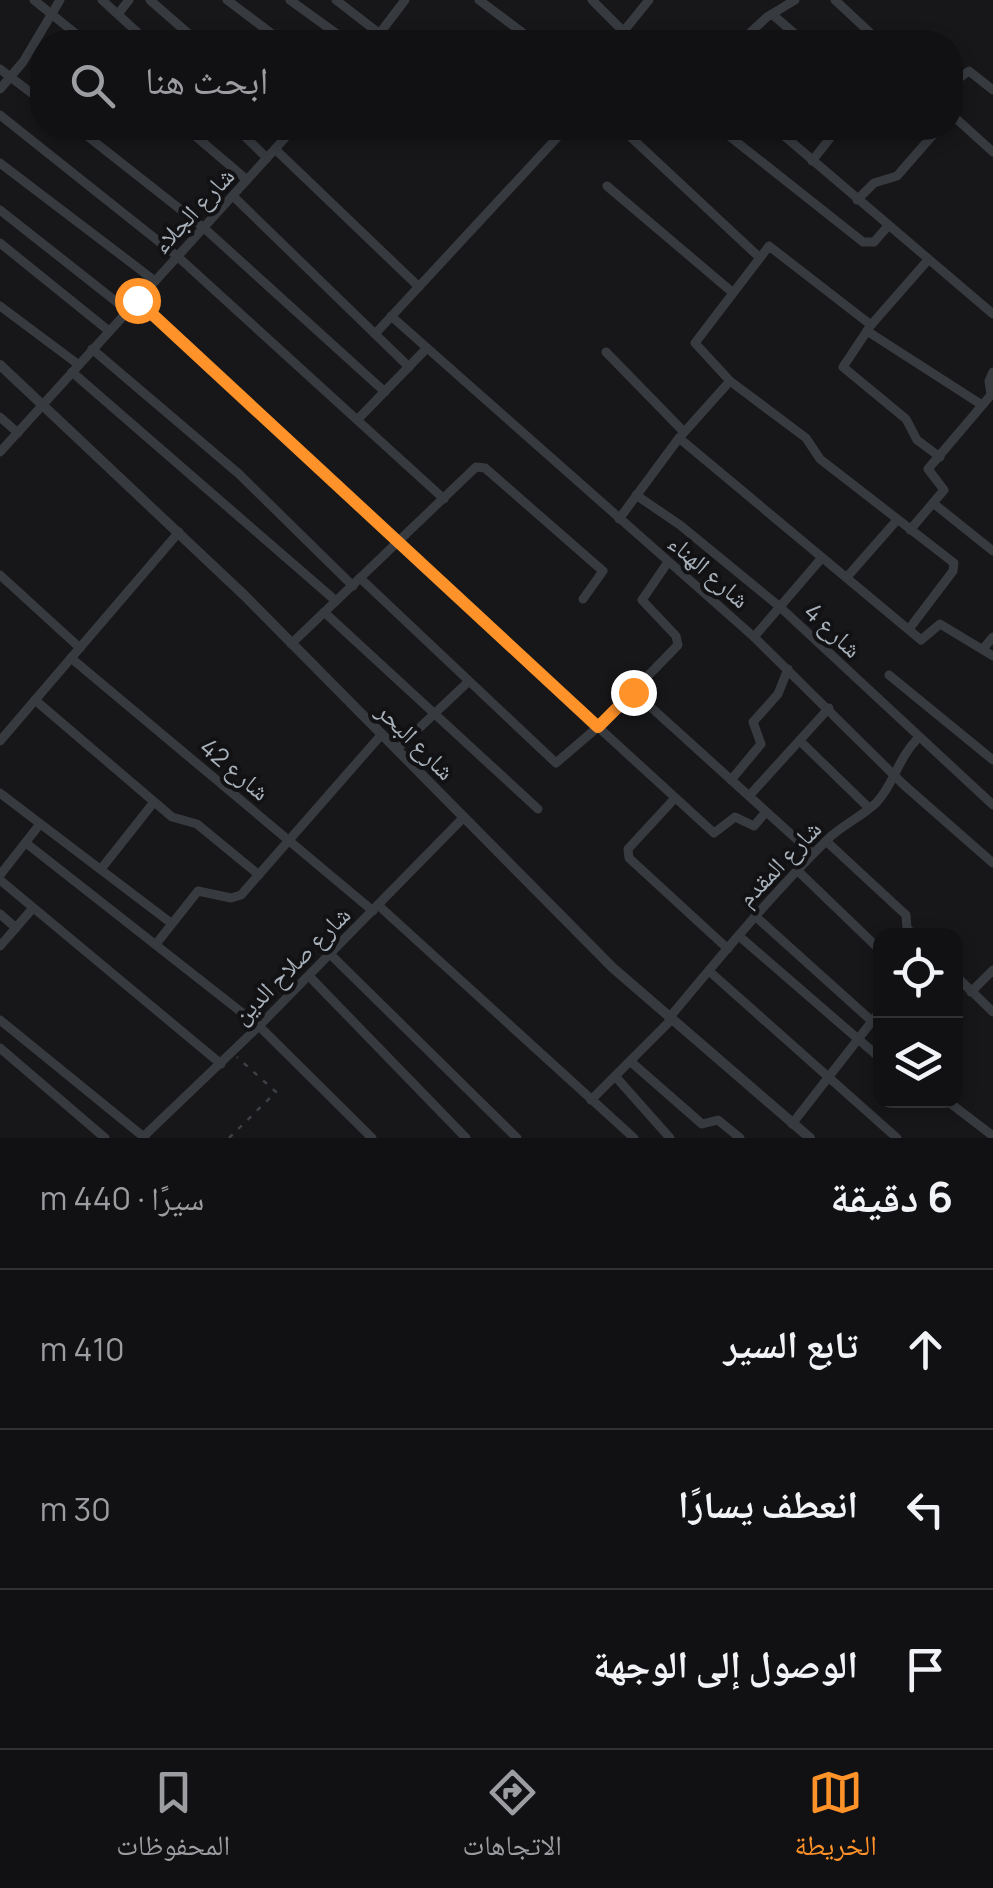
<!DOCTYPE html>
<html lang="ar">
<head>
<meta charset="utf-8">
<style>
	body { margin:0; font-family:Manrope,"Noto Naskh Arabic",sans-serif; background:#1a1a1c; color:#f1f3f6; direction:rtl }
	.controls { position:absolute; right:30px; bottom:30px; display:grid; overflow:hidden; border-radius:20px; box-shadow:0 5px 15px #0003 }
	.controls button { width:90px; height:90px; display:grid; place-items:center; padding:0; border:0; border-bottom:2px solid #303133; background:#111113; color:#f1f3f6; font:50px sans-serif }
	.stop { position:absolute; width:30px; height:30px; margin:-22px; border:8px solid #ff9229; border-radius:50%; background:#fff }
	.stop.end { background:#ff9229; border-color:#fff; box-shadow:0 2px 10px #0008 }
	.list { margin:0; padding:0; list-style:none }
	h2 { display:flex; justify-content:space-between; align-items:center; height:130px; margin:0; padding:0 40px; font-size:42px }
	h2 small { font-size:32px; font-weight:400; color:#9c9da0 }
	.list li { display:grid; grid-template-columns:65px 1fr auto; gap:30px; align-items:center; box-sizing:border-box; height:160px; padding:0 40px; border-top:2px solid #303133 }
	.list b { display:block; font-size:38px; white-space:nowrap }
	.list em { font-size:32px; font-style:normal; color:#9c9da0 }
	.icon { flex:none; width:55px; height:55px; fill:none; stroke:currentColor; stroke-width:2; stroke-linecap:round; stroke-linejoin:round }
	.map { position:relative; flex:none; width:993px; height:1138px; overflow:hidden; direction:ltr }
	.search { position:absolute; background:#111113; box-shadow:0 5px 15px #0003; left:30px; right:30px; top:30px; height:110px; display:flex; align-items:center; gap:25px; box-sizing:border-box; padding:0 35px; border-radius:40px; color:#9c9da0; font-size:38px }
	.sheet { height:610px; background:#111113 }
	nav { display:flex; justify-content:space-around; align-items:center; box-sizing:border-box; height:140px; border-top:2px solid #303133; background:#111113; font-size:28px; color:#9c9da0 }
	nav a { display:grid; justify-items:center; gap:5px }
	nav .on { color:#ff9229 }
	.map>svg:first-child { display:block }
</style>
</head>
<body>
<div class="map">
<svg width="993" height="1138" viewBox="0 0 993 1138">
	<rect width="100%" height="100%" fill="#171719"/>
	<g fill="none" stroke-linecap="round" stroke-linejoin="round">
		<path stroke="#3d4146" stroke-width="2.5" stroke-dasharray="5 8" stroke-linecap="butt" d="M 229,1138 L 276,1092 L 237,1057"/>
		<g stroke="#373a3f" stroke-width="9">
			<path d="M 34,0 L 86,42"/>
			<path d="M 102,0 L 148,42"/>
			<path d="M 150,0 L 198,42"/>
			<path d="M 227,0 L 283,42"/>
			<path d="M 290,0 L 348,42"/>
			<path d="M 336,0 L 380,34"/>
			<path d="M 479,0 L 535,42"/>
			<path d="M 592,0 L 634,42"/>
			<path d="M 835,0 L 880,42"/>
			<path d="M 118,14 L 129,0"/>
			<path d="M 772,14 L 804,42"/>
			<path d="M 623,32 L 649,0"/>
			<path d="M 373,42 L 405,0"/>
			<path d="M 740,42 L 767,17 L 795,0"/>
			<path d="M 0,69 L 42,101"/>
			<path d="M 950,85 L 969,71 L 993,90"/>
			<path d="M 0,89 L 23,62 L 60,0"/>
			<path d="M 950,113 L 993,152"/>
			<path d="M 0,115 L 177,256 L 444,499"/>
			<path d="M 77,128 L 204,228 L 385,392"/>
			<path d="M 186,128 L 247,180"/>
			<path d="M 236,128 L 267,158"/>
			<path d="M 621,128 L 759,257"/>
			<path d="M 719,128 L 863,242 L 874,242 L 888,226"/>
			<path d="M 775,128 L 993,314"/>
			<path d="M 275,149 L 419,287"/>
			<path d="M 812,161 L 838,128"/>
			<path d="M 0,163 L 155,281"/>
			<path d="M 607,186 L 732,292"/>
			<path d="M 233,196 L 409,367"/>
			<path d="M 857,200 L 874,183 L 897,176 L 939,128"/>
			<path d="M 0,210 L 128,311"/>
			<path d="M 0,243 L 109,331"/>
			<path d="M 137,300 L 598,727 L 556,763 L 360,578"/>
			<path d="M 0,306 L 79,365"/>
			<path d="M 391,316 L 754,637 L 904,785 L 993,863"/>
			<path d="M 871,325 L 843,367 L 906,419 L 917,440 L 940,457"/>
			<path d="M 867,331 L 982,405"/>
			<path d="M 375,334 L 566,128"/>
			<path d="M 92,349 L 239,474 L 353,586"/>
			<path d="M 606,352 L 684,432"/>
			<path d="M 72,372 L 336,601"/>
			<path d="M 730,381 L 679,438 L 921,640 L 940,624 L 993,656"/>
			<path d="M 0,417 L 18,433"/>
			<path d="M 359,418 L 427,348"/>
			<path d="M 0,452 L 294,128"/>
			<path d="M 636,495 L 680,525 L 780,607 L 993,805"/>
			<path d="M 933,503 L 993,551"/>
			<path d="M 619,519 L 679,438"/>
			<path d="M 910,530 L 944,490 L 928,469 L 991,395 L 989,381 L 993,372"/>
			<path d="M 668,562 L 642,600 L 676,636 L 678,645 L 598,727 L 714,833 L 735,817 L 754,826 L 766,812"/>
			<path d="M 0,575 L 80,648"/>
			<path d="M 847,577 L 897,520"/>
			<path d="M 324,612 L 538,809"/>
			<path d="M 909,629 L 953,571 L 954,563 L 820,459 L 806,438 L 730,381 L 695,343 L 769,246 L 871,325 L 928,260"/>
			<path d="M 754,637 L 820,560"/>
			<path d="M 291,644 L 476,467 L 485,468 L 603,571 L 583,599"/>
			<path d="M 983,649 L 993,637"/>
			<path d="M 71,658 L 373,911"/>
			<path d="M 889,675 L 993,760"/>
			<path d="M 633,691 L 813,854"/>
			<path d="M 35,700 L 172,817 L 197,824 L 259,875"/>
			<path d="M 0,741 L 179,532"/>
			<path d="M 800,741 L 869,808"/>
			<path d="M 397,749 L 468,682"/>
			<path d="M 731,780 L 761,744 L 753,722 L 778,694 L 788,669"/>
			<path d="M 0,793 L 171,923"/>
			<path d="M 749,796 L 829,708"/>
			<path d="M 675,798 L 628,849 L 629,858 L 728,949"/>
			<path d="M 826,841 L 906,915 L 907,928 L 914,936"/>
			<path d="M 26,843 L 259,1026 L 372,1138"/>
			<path d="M 101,869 L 154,802"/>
			<path d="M 797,870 L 880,950"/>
			<path d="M 0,875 L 40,824"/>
			<path d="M 0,880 L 221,1064"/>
			<path d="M 378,905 L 634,1138"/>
			<path d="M 0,914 L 16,928"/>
			<path d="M 755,916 L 874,1023"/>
			<path d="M 739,936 L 880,1058"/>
			<path d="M 156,944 L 198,891 L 231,898 L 241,895 L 382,734"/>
			<path d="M 0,946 L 33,908"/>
			<path d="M 330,954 L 517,1138"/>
			<path d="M 709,971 L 897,1138"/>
			<path d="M 309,976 L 466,1138"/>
			<path d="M 956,976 L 993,1012"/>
			<path d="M 971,992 L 993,970"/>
			<path d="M 669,1018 C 720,957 771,895 828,839 C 842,825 863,816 877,802 C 895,782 897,760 918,738"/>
			<path d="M 0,1020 L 145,1138"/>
			<path d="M 0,1048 L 105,1138"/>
			<path d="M 630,1061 L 702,1124 L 718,1120 L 740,1138"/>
			<path d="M 615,1076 L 670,1138"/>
			<path d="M 591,1100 L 671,1020"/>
			<path d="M 946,1100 L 993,1136"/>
			<path d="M 792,1124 L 880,1011"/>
			<path d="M 143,1137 L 259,1026 L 464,817"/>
		</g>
		<path stroke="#373a3f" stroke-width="10" d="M 0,365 L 244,595 L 613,968 L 810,1138"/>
	</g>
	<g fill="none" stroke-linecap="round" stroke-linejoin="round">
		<path stroke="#ff9229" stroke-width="12" d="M 137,300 L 598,727 L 633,692"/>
	</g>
	<g text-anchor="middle" stroke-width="8" stroke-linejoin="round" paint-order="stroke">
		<g font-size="25" fill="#a8b1ba" stroke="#121214">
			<text transform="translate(193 210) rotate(-47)" y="9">شارع الجلاء</text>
			<text transform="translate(709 571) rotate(41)" y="9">شارع الهناء</text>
			<text transform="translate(833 630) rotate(43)" y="9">شارع 4</text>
			<text transform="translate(416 741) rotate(45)" y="9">شارع البحر</text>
			<text transform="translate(235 769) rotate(40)" y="9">شارع 42</text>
			<text transform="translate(779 863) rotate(-46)" y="9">شارع المقدم</text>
			<text transform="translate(291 965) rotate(-45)" y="9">شارع صلاح الدين</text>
		</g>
	</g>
</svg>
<div class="controls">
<button><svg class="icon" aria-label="locate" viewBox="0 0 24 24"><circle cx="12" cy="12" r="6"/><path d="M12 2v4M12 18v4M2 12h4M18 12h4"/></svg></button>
<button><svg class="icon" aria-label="layers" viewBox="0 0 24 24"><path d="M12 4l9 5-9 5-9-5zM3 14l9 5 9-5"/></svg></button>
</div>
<div class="stop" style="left:137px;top:300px"></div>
<div class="stop end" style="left:633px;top:692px"></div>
<div class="search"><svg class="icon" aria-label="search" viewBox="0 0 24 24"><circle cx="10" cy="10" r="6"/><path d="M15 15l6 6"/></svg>ابحث هنا</div>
</div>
<section class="sheet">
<h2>6 دقيقة<small>سيرًا · 440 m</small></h2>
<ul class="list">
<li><svg class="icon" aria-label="ahead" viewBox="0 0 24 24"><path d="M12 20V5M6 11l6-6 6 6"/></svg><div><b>تابع السير</b></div><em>410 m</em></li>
<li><svg class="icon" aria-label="left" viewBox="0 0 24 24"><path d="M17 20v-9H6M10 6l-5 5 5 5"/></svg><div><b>انعطف يسارًا</b></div><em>30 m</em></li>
<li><svg class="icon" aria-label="arrive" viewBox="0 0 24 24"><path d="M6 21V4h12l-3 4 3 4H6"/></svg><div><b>الوصول إلى الوجهة</b></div></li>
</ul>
</section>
<nav>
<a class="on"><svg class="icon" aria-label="map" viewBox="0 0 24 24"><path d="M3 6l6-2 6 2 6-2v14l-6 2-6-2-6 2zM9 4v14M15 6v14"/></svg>الخريطة</a>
<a><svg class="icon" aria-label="directions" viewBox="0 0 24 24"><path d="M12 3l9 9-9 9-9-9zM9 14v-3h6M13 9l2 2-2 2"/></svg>الاتجاهات</a>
<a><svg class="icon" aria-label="saved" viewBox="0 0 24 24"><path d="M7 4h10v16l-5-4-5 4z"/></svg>المحفوظات</a>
</nav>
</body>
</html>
